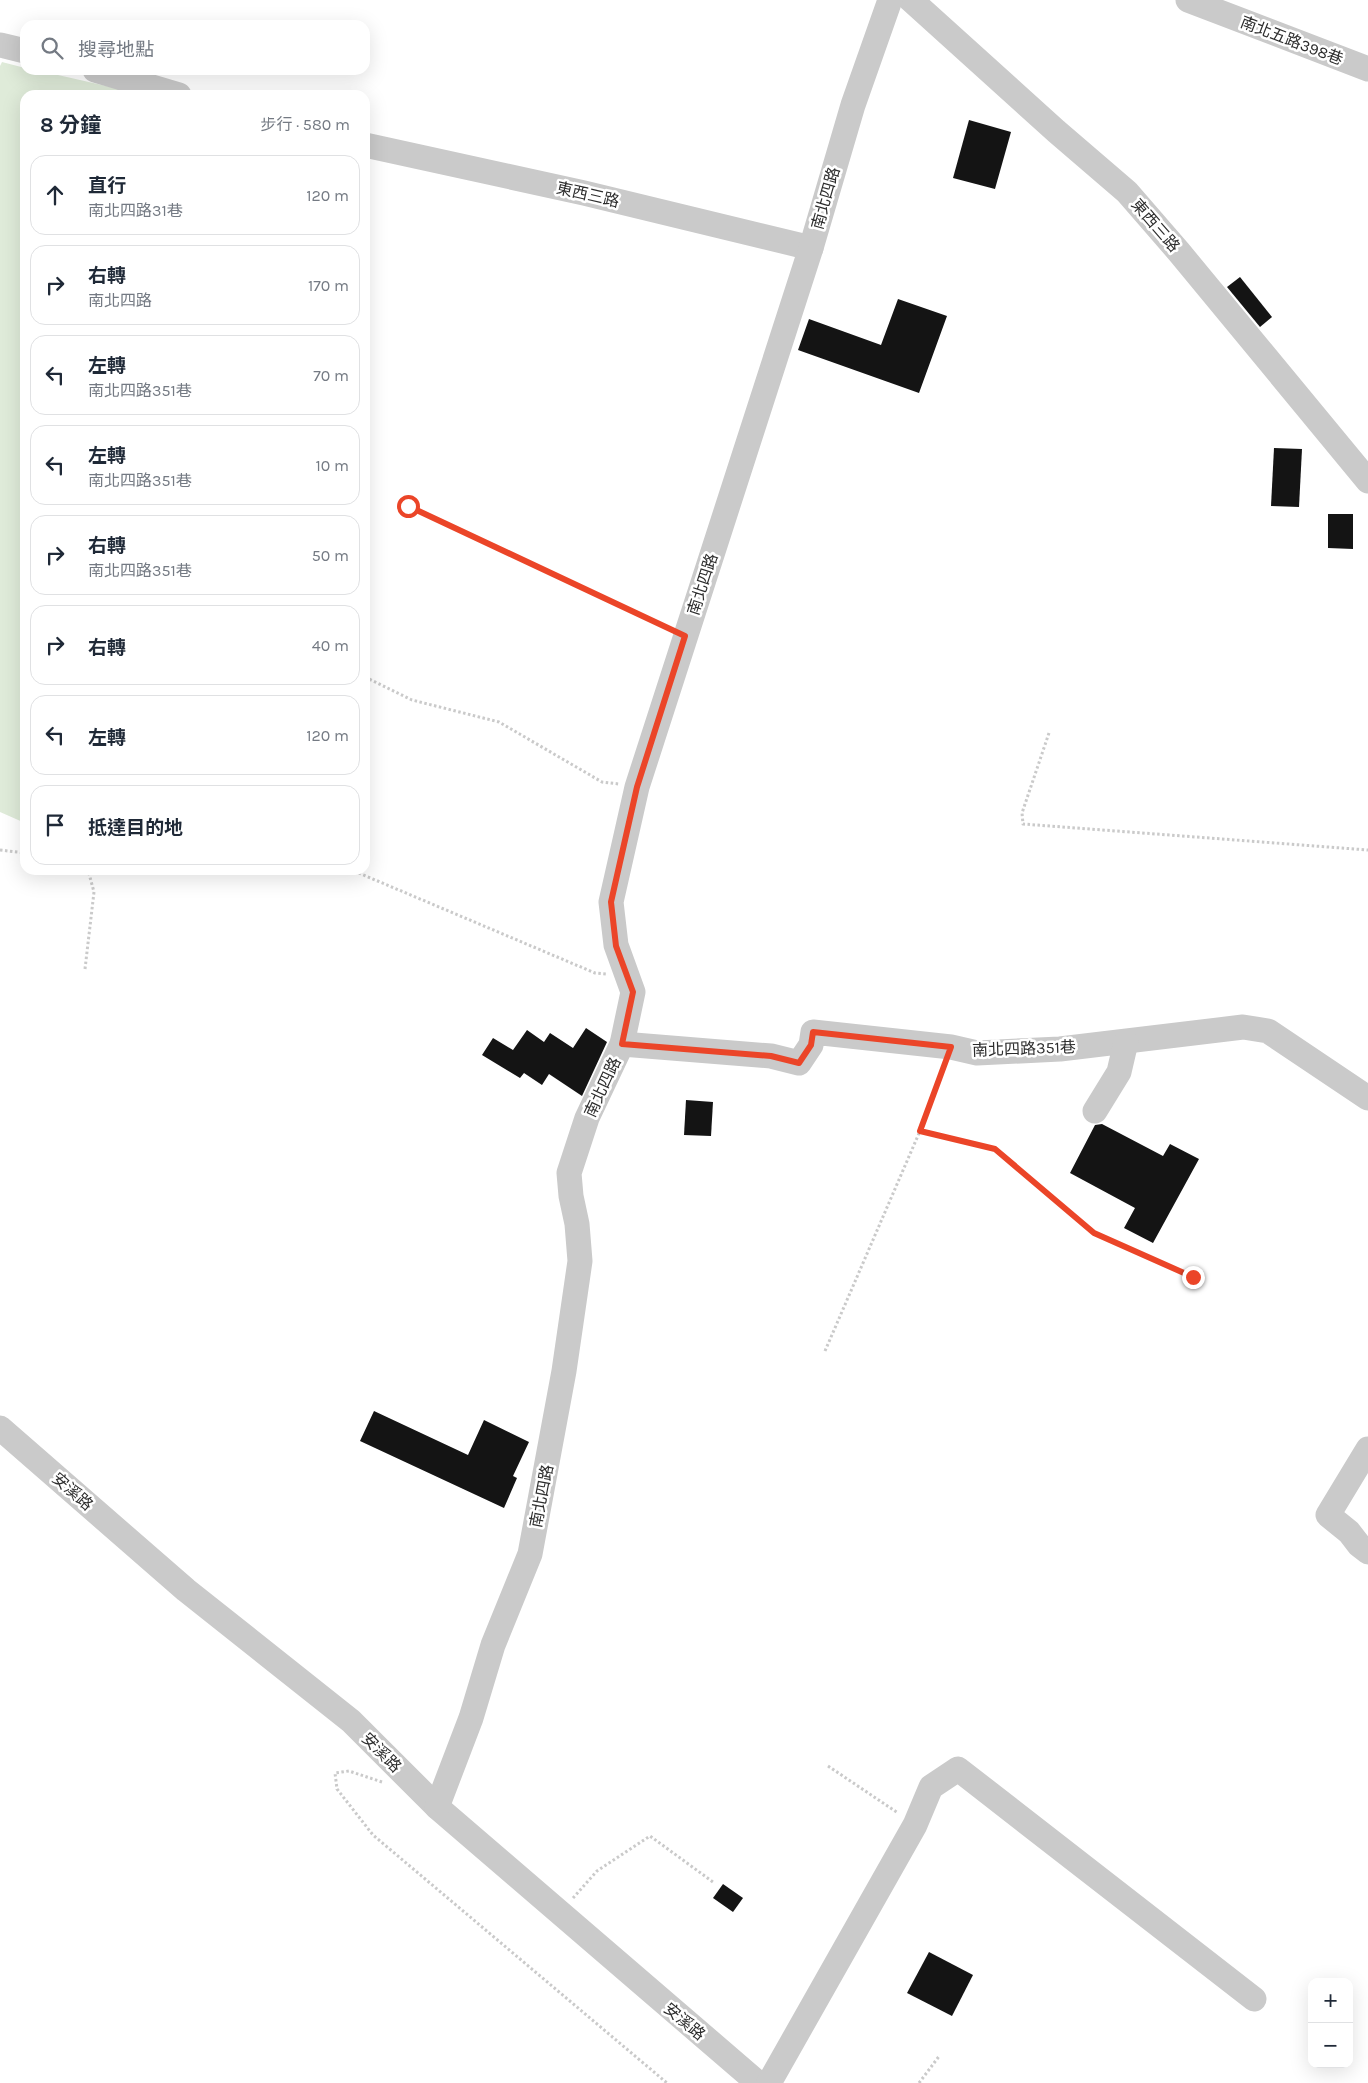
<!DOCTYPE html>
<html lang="zh-TW">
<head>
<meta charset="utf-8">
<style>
	body { margin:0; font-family:Karla,"Noto Sans TC",sans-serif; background:#f6f6f7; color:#1f2937 }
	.controls { position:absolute; right:15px; bottom:15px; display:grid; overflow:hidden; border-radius:10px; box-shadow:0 5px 20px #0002 }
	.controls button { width:45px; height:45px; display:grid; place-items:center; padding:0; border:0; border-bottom:1px solid #e0e1e3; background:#fff; color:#1f2937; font:25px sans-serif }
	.stop { position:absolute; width:15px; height:15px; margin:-11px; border:4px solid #eb4528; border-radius:50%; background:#fff }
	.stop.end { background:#eb4528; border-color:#fff; box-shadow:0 1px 5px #0008 }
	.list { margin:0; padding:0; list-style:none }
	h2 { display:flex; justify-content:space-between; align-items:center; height:65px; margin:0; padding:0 20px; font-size:21px }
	h2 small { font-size:16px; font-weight:400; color:#747a83 }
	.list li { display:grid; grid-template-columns:32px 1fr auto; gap:15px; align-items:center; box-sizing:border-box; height:80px; margin:0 10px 10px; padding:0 10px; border:1px solid #e0e1e3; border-radius:15px }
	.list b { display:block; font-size:19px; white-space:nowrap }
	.list p { margin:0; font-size:16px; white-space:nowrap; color:#747a83 }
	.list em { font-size:16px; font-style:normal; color:#747a83 }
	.icon { flex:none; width:28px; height:28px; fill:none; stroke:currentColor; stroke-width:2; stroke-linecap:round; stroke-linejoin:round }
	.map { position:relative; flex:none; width:1368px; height:2083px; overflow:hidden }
	.search { position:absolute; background:#fff; box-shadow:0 5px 20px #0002; left:20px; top:20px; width:350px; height:55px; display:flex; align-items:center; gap:12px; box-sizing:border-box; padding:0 18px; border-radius:15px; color:#747a83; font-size:19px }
	.panel { position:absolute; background:#fff; box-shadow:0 5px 20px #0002; left:20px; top:90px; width:350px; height:785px; border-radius:15px }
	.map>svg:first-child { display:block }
</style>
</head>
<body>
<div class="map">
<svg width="1368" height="2083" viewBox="0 0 1368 2083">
	<rect width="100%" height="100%" fill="#fff"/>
	<path fill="#dfebd9" d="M 2,62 L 25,68 L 25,70 L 36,70 L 124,90 L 133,95 L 25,95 L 25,823 L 0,812 L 0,66 Z"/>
	<g fill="#141414">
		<path d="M 969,120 L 1011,132 L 995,189 L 953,178 Z"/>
		<path d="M 1240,277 L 1272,317 L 1260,327 L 1227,287 Z"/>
		<path d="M 898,299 L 947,316 L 919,393 L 798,350 L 809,319 L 881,345 Z"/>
		<path d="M 1274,448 L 1302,449 L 1299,507 L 1271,506 Z"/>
		<path d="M 1328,514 L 1353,514 L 1353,549 L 1328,548 Z"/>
		<path d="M 586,1028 L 607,1042 L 582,1096 L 549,1074 L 542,1085 L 524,1073 L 520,1078 L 482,1055 L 493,1038 L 513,1050 L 527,1030 L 544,1042 L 550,1033 L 573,1048 Z"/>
		<path d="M 686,1100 L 713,1102 L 711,1136 L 684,1135 Z"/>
		<path d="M 1102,1124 L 1163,1156 L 1170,1144 L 1199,1159 L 1153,1243 L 1124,1228 L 1135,1208 L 1070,1173 L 1095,1125 Z"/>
		<path d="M 374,1411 L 468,1455 L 484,1420 L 529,1442 L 513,1476 L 517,1478 L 504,1508 L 360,1441 Z"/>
		<path d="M 723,1884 L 743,1898 L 733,1912 L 713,1898 Z"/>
		<path d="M 929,1952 L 973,1975 L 952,2016 L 907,1993 Z"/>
	</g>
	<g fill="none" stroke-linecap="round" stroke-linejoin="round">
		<g stroke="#cacaca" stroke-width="3" stroke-dasharray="2.5 2.5" stroke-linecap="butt">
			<path d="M 408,506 L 668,628"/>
			<path d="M 365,677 L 412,700 L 499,722 L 602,782 L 619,784"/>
			<path d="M 1049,733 L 1022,813 L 1023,824 L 1368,850"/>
			<path d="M 0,850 L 25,853"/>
			<path d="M 354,871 L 595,973 L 607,974"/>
			<path d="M 85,969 L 94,892 L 88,870"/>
			<path d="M 920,1131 L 995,1149 L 1094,1233 L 1193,1277"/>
			<path d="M 825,1351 L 920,1131 L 944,1066"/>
			<path d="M 828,1766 L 898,1813"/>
			<path d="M 382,1782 L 349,1771 L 335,1773 L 337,1789 L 373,1835 L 667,2083"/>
			<path d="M 573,1898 L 597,1871 L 650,1836 L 713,1882"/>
			<path d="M 919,2083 L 940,2055"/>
		</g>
		<g stroke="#cacaca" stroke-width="25">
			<path d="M 911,0 L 1056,131 L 1127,192 L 1179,252 L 1368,481"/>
			<path d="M 1188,0 L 1368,69"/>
			<path d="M 0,45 L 25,51"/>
			<path d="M 95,70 L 179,95"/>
			<path d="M 365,145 L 584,193 L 811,248"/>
			<path d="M 622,1044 L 771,1056 L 799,1063 L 811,1045 L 813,1032 L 951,1047 L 977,1053 L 1060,1049 L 1243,1027 L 1268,1031 L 1368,1098"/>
			<path d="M 1095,1111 L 1119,1072 L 1126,1042"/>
			<path d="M 0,1428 L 186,1590 L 351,1721 L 437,1807 L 758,2083"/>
			<path d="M 1368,1449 L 1328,1515 L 1349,1532 L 1359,1545 L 1368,1552"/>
			<path d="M 437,1807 L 471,1718 L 493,1645 L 530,1554 L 564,1371 L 580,1261 L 577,1224 L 571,1196 L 569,1173 L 587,1118 L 622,1044 L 633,992 L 616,945 L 611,902 L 637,787 L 811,248 L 853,105 L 890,0"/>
			<path d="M 769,2083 L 915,1825 L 931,1787 L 958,1769 L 1254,1999"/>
		</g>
	</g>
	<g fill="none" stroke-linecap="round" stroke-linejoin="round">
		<path stroke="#eb4528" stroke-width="6" d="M 408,506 L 685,636 L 637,787 L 611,902 L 616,946 L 633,992 L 622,1044 L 771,1056 L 799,1063 L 811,1045 L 813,1032 L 951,1047 L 920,1131 L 995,1149 L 1094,1233 L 1193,1277"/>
	</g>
	<g text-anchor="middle" stroke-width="5" stroke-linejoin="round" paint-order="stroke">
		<g font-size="16" fill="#2d2d2d" stroke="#fff">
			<text transform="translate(1292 40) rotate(21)" y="6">南北五路398巷</text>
			<text transform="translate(588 194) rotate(13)" y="6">東西三路</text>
			<text transform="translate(825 198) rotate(-74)" y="6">南北四路</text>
			<text transform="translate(1156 225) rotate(49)" y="6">東西三路</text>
			<text transform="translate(702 584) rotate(-72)" y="6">南北四路</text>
			<text transform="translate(1024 1048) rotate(-2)" y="6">南北四路351巷</text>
			<text transform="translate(602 1087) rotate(-65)" y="6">南北四路</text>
			<text transform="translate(73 1491) rotate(41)" y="6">安溪路</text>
			<text transform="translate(541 1496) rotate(-79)" y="6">南北四路</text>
			<text transform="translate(382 1752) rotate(45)" y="6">安溪路</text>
			<text transform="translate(685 2021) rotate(40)" y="6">安溪路</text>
		</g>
	</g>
</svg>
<div class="controls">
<button>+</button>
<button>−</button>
</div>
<div class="stop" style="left:408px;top:506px"></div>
<div class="stop end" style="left:1193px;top:1277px"></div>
<div class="search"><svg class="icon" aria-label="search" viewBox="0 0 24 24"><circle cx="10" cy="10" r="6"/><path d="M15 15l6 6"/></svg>搜尋地點</div>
<section class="panel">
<h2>8 分鐘<small>步行 · 580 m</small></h2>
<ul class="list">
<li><svg class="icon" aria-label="ahead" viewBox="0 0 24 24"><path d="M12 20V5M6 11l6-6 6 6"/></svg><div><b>直行</b><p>南北四路31巷</p></div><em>120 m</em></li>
<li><svg class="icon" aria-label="right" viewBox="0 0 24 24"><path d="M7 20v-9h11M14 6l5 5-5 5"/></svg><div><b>右轉</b><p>南北四路</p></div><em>170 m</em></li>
<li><svg class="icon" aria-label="left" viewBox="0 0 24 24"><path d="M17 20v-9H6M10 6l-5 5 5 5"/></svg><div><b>左轉</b><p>南北四路351巷</p></div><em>70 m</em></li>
<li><svg class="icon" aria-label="left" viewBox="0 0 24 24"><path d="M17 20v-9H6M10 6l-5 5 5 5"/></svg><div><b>左轉</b><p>南北四路351巷</p></div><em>10 m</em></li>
<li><svg class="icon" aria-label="right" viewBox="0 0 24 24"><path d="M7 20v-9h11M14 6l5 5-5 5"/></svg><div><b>右轉</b><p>南北四路351巷</p></div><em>50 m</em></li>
<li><svg class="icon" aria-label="right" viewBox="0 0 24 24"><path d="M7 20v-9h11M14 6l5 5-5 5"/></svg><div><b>右轉</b></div><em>40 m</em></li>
<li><svg class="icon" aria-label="left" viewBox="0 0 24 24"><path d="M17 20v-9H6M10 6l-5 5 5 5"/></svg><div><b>左轉</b></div><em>120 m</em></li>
<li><svg class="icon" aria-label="arrive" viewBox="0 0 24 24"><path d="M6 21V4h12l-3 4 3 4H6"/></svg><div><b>抵達目的地</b></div></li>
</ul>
</section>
</div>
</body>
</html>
